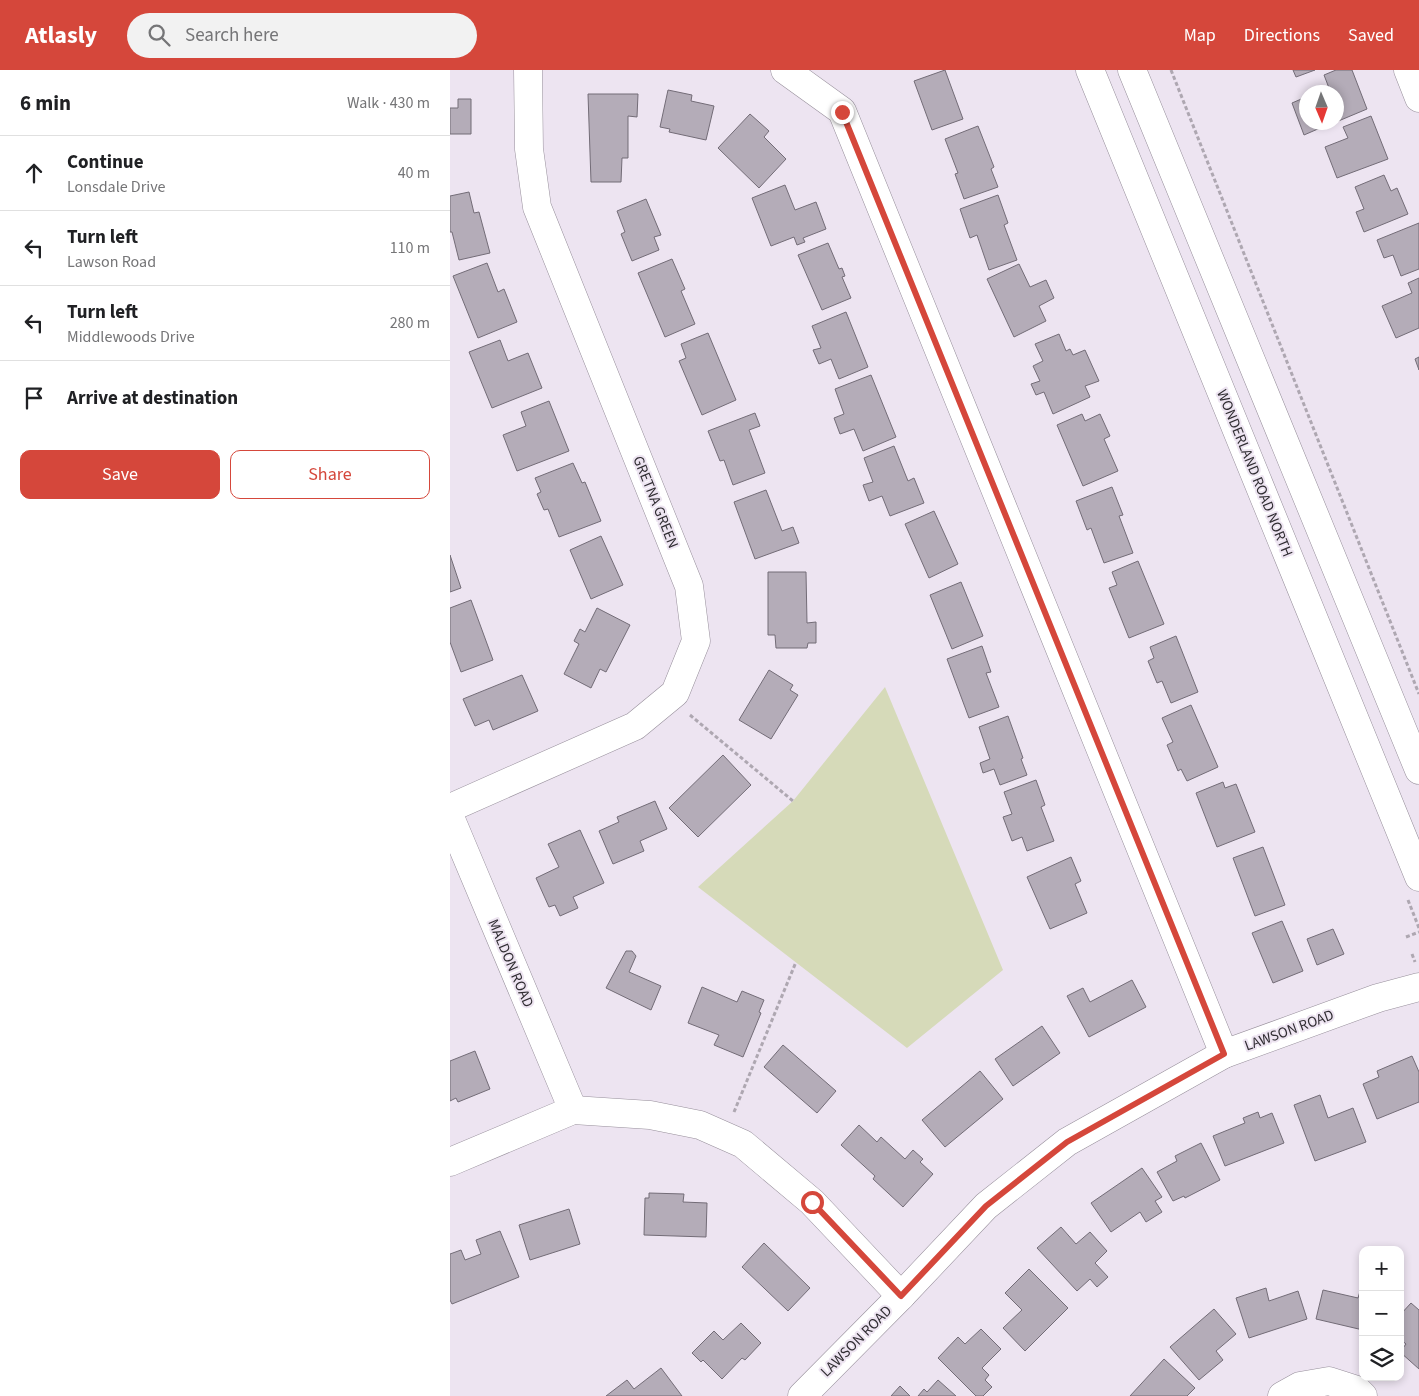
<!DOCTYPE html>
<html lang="en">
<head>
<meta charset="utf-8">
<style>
	body { margin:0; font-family:"Source Sans 3",sans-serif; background:#f2f2f2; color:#202124 }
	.controls { position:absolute; right:15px; bottom:15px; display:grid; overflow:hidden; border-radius:10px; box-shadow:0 2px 8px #0003 }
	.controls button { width:45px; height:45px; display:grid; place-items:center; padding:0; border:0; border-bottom:1px solid #e0e0e0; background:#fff; color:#202124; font:25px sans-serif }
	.compass { position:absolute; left:849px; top:15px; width:45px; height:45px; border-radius:50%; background:#fff; box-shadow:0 2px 8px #0003; rotate:178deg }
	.stop { position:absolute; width:15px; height:15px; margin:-11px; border:4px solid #d5473b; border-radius:50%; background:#fff }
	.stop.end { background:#d5473b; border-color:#fff; box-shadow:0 1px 5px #0008 }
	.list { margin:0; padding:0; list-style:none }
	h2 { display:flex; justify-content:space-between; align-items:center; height:65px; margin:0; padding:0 20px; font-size:21px }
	h2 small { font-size:16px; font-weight:400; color:#757577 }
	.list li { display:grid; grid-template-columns:32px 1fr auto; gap:15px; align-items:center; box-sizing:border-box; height:75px; padding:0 20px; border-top:1px solid #e0e0e0 }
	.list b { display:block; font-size:19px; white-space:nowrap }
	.list p { margin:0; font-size:16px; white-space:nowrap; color:#757577 }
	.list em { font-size:16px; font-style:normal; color:#757577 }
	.actions { display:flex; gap:10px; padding:15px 20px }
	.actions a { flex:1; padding:11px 0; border:1px solid #d5473b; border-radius:10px; text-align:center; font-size:18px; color:#d5473b }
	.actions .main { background:#d5473b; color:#fff }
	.icon { flex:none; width:28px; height:28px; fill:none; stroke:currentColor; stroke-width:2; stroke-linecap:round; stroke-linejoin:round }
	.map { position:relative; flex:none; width:969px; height:1326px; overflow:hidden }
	header { display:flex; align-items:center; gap:30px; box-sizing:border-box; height:70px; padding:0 25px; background:#d5473b; color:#fff }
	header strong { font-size:24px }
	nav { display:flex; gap:28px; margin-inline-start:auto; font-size:18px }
	.search { width:350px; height:45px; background:#f2f2f2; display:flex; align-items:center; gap:12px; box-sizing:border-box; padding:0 18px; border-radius:28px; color:#757577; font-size:19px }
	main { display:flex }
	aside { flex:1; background:#fff }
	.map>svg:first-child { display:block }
</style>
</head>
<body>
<header>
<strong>Atlasly</strong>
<div class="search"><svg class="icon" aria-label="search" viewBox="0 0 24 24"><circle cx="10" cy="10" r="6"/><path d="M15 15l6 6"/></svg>Search here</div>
<nav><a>Map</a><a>Directions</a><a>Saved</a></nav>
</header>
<main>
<aside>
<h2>6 min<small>Walk · 430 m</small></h2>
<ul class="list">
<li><svg class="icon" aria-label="ahead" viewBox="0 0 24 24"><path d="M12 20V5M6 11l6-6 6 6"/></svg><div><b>Continue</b><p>Lonsdale Drive</p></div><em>40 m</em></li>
<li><svg class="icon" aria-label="left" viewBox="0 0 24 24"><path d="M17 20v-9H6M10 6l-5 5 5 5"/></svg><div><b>Turn left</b><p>Lawson Road</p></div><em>110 m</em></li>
<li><svg class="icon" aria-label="left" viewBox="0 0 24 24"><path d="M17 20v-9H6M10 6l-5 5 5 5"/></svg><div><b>Turn left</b><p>Middlewoods Drive</p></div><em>280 m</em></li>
<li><svg class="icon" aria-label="arrive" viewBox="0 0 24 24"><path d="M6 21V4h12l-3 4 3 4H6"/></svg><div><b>Arrive at destination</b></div></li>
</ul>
<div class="actions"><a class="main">Save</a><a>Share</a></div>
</aside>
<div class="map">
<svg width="969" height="1326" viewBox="0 0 969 1326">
	<rect width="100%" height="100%" fill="#ede4f1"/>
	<path fill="#d6dab9" d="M 435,617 L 553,900 L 457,978 L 248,817 L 343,731 Z"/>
	<g fill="#b4acb8" stroke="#736c77">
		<path d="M 495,0 L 513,49 L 482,60 L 464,11 Z"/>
		<path d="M 843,0 L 865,0 L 846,7 Z"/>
		<path d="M 886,0 L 902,0 L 917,39 L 886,52 L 886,22 L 868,22 L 879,18 L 874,5 Z"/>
		<path d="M 218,20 L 242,25 L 241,31 L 264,36 L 256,70 L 219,62 L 220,59 L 210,57 Z"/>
		<path d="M 138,24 L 188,24 L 187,47 L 178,46 L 178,88 L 172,88 L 171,112 L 141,112 Z"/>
		<path d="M 856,27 L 856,52 L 884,52 L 854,65 L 842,33 Z"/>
		<path d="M 8,29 L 21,29 L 21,64 L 0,64 L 0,38 L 8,38 Z"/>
		<path d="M 300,44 L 319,61 L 314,67 L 336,89 L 309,118 L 268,78 Z"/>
		<path d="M 921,46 L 938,89 L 887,108 L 875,77 L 898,68 L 893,57 Z"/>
		<path d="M 528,56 L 544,97 L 541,99 L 548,117 L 514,129 L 505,104 L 508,103 L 495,69 Z"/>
		<path d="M 934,105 L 941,121 L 947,118 L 958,144 L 914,162 L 906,142 L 914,139 L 905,117 Z"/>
		<path d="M 335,115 L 345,140 L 366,132 L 376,159 L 353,168 L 355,172 L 347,175 L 344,167 L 321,176 L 302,128 Z"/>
		<path d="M 19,122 L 24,143 L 29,142 L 40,183 L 9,190 L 2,162 L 0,162 L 0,126 Z"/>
		<path d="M 548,125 L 558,153 L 554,155 L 567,190 L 539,200 L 527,165 L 520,168 L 510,139 Z"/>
		<path d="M 196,129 L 211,165 L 204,167 L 209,180 L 182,191 L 171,164 L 175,162 L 167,141 Z"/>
		<path d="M 969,153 L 969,199 L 951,206 L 943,185 L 934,188 L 927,170 Z"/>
		<path d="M 378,173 L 389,199 L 392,198 L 395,206 L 392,207 L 401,228 L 372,240 L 348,185 Z"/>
		<path d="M 222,189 L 235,219 L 231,221 L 245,254 L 215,267 L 188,203 Z"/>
		<path d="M 37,193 L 48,222 L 54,219 L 67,252 L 28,268 L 3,206 Z"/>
		<path d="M 569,194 L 580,217 L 596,210 L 604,228 L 589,236 L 596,251 L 564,267 L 537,209 Z"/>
		<path d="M 969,208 L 969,258 L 946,268 L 932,236 L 962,223 L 958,213 Z"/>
		<path d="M 396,242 L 418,297 L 389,309 L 381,289 L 369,294 L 363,280 L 371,278 L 362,256 Z"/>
		<path d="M 258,263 L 286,330 L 252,345 L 229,291 L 236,288 L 231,274 Z"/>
		<path d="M 609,264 L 616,281 L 620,279 L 623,285 L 635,280 L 649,311 L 635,316 L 640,327 L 603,344 L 594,322 L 586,325 L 581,314 L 590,311 L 583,296 L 593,291 L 585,274 Z"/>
		<path d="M 50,270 L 58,291 L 78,283 L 92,318 L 42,338 L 19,282 Z"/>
		<path d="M 969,287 L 969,300 L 965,289 Z"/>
		<path d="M 421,305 L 446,367 L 413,381 L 404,359 L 390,364 L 384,348 L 394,344 L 385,319 Z"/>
		<path d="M 99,331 L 119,381 L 67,401 L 53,365 L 76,356 L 71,342 Z"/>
		<path d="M 305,343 L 310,356 L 299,360 L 315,403 L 283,415 L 274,390 L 270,391 L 258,361 Z"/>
		<path d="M 632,344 L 635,351 L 650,344 L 660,366 L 654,369 L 668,401 L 633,416 L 607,355 Z"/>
		<path d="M 444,376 L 458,411 L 464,408 L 474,433 L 440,446 L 432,426 L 419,431 L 413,415 L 423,412 L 414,388 Z"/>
		<path d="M 123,393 L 132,413 L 135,412 L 151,451 L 109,467 L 98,439 L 94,440 L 87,424 L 91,422 L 85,408 Z"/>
		<path d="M 662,417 L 673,445 L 669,446 L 683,483 L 654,493 L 641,458 L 637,460 L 626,431 Z"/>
		<path d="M 316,420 L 332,461 L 343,457 L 349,473 L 305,489 L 284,432 Z"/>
		<path d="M 484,441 L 508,494 L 479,508 L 455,454 Z"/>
		<path d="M 151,466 L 173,515 L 141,529 L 120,480 Z"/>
		<path d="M 0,485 L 11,518 L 0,522 Z"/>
		<path d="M 688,491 L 714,554 L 679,568 L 659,518 L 667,515 L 662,502 Z"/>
		<path d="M 318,502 L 356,502 L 357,553 L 366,552 L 366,573 L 358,573 L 357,578 L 326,578 L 325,565 L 318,565 Z"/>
		<path d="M 511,512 L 533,566 L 502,579 L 480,525 Z"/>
		<path d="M 21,530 L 43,590 L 11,602 L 0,572 L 0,538 Z"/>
		<path d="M 147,538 L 180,555 L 156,602 L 150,599 L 141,618 L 114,604 L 129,574 L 124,571 L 130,559 L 135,562 Z"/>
		<path d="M 726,566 L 748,622 L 721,633 L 712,611 L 707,613 L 698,591 L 704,588 L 700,577 Z"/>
		<path d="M 532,576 L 541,602 L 536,603 L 549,637 L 519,648 L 497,589 Z"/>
		<path d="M 319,600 L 343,615 L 340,620 L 348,625 L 321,669 L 289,650 Z"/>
		<path d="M 72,605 L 88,641 L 43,660 L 39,650 L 25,656 L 13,629 Z"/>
		<path d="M 741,635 L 768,697 L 737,711 L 731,699 L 728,701 L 717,675 L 723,672 L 712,648 Z"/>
		<path d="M 558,646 L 573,688 L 571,689 L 577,705 L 550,715 L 544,699 L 533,703 L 530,693 L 540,689 L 529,657 Z"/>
		<path d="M 273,685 L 301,715 L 248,767 L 219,738 Z"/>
		<path d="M 586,710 L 595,735 L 591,737 L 604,771 L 577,781 L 572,767 L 562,771 L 553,747 L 562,744 L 554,722 Z"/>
		<path d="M 773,712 L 775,718 L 786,714 L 805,762 L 767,777 L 746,723 Z"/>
		<path d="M 205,731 L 217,759 L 190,771 L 194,781 L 163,794 L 149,761 L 169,752 L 167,747 Z"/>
		<path d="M 130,760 L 154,813 L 123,827 L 128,838 L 110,846 L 105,835 L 99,837 L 86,808 L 109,797 L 98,774 Z"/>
		<path d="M 813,777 L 835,835 L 805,846 L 783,788 Z"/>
		<path d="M 621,787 L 631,811 L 625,814 L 637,843 L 600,859 L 577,807 Z"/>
		<path d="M 832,851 L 853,901 L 823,913 L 802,863 Z"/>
		<path d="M 883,859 L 894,884 L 867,895 L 857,869 Z"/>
		<path d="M 176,881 L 182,881 L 186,886 L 179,902 L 211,916 L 201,940 L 156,918 Z"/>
		<path d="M 682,910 L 696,937 L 639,967 L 617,926 L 633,918 L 640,932 Z"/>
		<path d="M 252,917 L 287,932 L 292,921 L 314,930 L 309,942 L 311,943 L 293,987 L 264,975 L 269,965 L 238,953 Z"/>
		<path d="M 592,956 L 610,983 L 563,1016 L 545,989 Z"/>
		<path d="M 333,975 L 386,1021 L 367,1043 L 314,997 Z"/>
		<path d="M 25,981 L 40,1019 L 8,1032 L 6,1028 L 0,1031 L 0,991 Z"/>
		<path d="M 962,986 L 969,1002 L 969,1032 L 927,1049 L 913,1014 L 929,1007 L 927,1001 Z"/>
		<path d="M 530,1001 L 553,1029 L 495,1077 L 472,1050 Z"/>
		<path d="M 870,1025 L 878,1048 L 903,1038 L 916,1072 L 865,1091 L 844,1035 Z"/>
		<path d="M 808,1042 L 810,1048 L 822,1043 L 834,1073 L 775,1096 L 763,1066 L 795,1053 L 793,1048 Z"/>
		<path d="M 409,1055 L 427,1072 L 431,1067 L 455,1089 L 463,1080 L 473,1089 L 470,1092 L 483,1104 L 453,1137 L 423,1109 L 425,1106 L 391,1075 Z"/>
		<path d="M 751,1073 L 770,1110 L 735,1128 L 734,1126 L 723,1131 L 707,1102 L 727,1091 L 725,1086 Z"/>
		<path d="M 692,1098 L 712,1127 L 705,1131 L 712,1142 L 696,1152 L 690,1142 L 661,1162 L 641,1133 Z"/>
		<path d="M 199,1123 L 234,1124 L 233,1132 L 257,1133 L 256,1167 L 194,1165 L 195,1128 L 199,1128 Z"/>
		<path d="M 119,1139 L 130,1174 L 80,1190 L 69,1155 Z"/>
		<path d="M 611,1157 L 626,1174 L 640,1162 L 657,1181 L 645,1193 L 658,1207 L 647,1217 L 640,1209 L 627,1221 L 587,1178 Z"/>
		<path d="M 50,1161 L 69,1207 L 2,1234 L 0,1230 L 0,1184 L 11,1180 L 15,1190 L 31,1184 L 26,1170 Z"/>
		<path d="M 314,1173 L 360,1218 L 338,1241 L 292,1197 Z"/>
		<path d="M 579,1199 L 618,1238 L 575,1281 L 553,1258 L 572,1240 L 555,1223 Z"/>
		<path d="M 816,1218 L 819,1231 L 848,1221 L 857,1249 L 799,1268 L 786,1228 Z"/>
		<path d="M 911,1218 L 913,1218 L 913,1260 L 866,1249 L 873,1220 L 908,1228 Z"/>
		<path d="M 961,1233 L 969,1240 L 969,1299 L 950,1282 L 956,1274 L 950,1269 L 950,1245 Z"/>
		<path d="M 764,1239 L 786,1264 L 766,1281 L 773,1290 L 749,1310 L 720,1277 Z"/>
		<path d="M 291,1253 L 311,1273 L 295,1290 L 292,1288 L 272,1309 L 253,1290 L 251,1292 L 242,1283 L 264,1261 L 273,1270 Z"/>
		<path d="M 531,1259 L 551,1279 L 532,1298 L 539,1305 L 535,1310 L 542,1317 L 533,1326 L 526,1326 L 488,1288 L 508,1267 L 515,1274 Z"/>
		<path d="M 714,1289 L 745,1318 L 737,1326 L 680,1326 Z"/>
		<path d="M 211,1298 L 232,1326 L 156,1326 L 177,1310 L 184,1319 Z"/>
		<path d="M 488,1310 L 506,1326 L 468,1326 L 474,1319 L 477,1322 Z"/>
		<path d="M 450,1316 L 460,1326 L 441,1326 Z"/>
	</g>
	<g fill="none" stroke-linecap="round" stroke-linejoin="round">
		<defs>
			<g id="minor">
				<path d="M 335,0 L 392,41 L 774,984"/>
				<path d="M 958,0 L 969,28"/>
				<path d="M 0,738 L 185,656 L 225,623 L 246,571 L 239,516 L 87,137 L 79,79 L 78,0"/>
				<path d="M 0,747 L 123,1040"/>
				<path d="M 0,1092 L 123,1040 L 200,1045 L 250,1055 L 293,1074 L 362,1132 L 451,1226"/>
				<path d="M 832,1326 L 850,1316 L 879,1311 L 907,1320 L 913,1326"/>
			</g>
			<path id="tertiary" d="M 352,1326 L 451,1226 L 536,1136 L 617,1072 L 774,984 L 928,928 L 969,917"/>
			<g id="primary">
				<path d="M 640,0 L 969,807"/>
				<path d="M 682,0 L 969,700"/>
			</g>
		</defs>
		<use href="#minor" stroke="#978f9b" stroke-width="29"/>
		<use href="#tertiary" stroke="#978f9b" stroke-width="29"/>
		<use href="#primary" stroke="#978f9b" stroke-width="29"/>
		<g stroke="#aea7b1" stroke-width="3" stroke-dasharray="4 2.5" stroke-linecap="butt">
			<path d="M 721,0 L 969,624"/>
			<path d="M 240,645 L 343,731"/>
			<path d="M 958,830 L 969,858"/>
			<path d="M 956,867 L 969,862"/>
			<path d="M 962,884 L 965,892"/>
			<path d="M 284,1042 L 346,892"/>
		</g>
		<use href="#minor" stroke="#fff" stroke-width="28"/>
		<use href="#tertiary" stroke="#fff" stroke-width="28"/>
		<use href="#primary" stroke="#fff" stroke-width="28"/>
	</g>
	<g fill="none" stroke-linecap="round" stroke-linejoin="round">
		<path stroke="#d5473b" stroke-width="6" d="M 362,1132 L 451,1226 L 536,1136 L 617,1072 L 774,984 L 392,42"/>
	</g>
	<g text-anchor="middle" stroke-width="4" stroke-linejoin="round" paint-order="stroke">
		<g font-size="15" fill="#302d32" stroke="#ede4f1">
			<text transform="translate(805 403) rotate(68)" y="5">WONDERLAND ROAD NORTH</text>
			<text transform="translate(206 432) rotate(68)" y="5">GRETNA GREEN</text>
			<text transform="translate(61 893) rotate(67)" y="5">MALDON ROAD</text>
			<text transform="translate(839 960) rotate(-20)" y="5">LAWSON ROAD</text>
			<text transform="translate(406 1271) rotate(-45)" y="5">LAWSON ROAD</text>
		</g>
	</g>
</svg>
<div class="controls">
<button>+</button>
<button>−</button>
<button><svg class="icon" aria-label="layers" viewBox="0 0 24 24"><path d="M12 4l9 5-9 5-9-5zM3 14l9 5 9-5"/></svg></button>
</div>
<svg class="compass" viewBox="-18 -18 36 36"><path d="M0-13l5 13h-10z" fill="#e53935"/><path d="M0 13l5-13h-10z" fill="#757577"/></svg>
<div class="stop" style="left:362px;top:1132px"></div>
<div class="stop end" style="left:392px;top:42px"></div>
</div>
</main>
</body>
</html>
